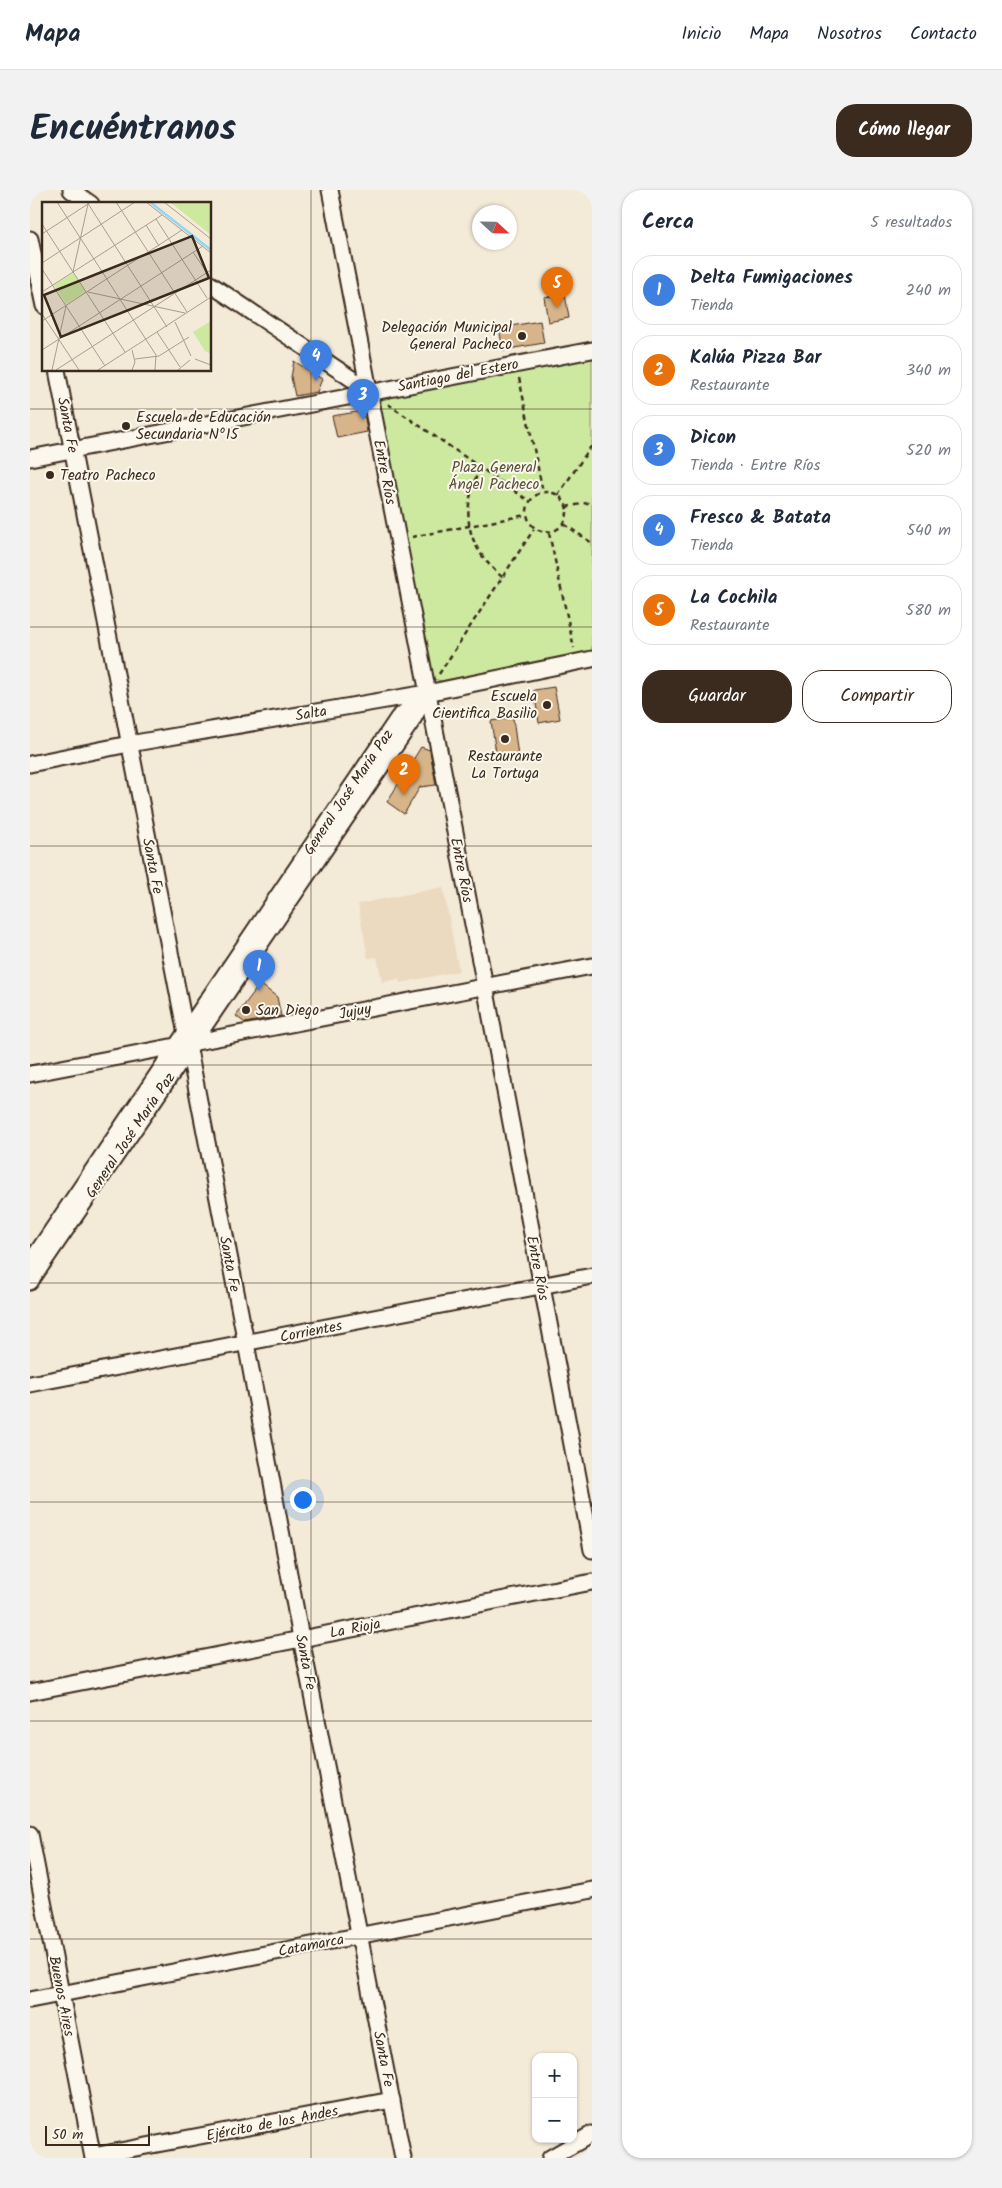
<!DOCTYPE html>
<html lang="es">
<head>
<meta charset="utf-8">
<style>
	body { margin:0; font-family:Kalam,sans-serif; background:#f2f2f3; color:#1f2937 }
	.controls { position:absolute; right:15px; bottom:15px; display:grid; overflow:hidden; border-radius:10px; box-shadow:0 1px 4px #0004 }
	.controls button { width:45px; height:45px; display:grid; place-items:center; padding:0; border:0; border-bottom:1px solid #e0e1e3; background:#fff; color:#1f2937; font:25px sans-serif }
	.compass { position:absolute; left:442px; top:15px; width:45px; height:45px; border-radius:50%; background:#fff; box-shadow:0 1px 4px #0004; rotate:112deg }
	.scale { position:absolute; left:15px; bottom:12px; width:105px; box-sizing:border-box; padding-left:5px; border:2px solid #3b2a1e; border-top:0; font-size:14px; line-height:18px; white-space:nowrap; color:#3b2a1e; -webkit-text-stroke:4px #fbf7ec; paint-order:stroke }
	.you { position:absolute; left:272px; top:1309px; width:18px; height:18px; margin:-12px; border:4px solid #fff; border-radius:50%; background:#1a73e8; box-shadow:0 0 0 8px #1a73e833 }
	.badge { display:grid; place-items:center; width:32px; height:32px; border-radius:50%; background:#3b2a1e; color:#fff; font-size:16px; font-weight:700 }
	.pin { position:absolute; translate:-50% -41px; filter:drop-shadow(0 1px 2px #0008) }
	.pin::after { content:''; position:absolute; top:26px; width:18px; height:15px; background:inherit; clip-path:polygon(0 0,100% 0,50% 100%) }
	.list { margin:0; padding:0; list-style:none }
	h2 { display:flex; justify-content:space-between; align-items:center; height:65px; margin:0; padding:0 20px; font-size:21px }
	h2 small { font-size:16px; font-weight:400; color:#747a83 }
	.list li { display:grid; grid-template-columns:32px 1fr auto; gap:15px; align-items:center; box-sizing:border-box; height:70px; margin:0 10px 10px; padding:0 10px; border:1px solid #e0e1e3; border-radius:20px }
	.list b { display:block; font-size:19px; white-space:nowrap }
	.list p { margin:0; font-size:16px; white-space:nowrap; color:#747a83 }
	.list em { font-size:16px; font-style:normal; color:#747a83 }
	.actions { display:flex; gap:10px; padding:15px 20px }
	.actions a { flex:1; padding:11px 0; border:1px solid #3b2a1e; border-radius:20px; text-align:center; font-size:18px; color:#3b2a1e }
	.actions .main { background:#3b2a1e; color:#fff }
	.map { position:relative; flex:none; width:562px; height:1968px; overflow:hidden; border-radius:20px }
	header { display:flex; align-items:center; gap:30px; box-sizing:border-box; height:70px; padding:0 25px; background:#fff; border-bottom:1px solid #e0e1e3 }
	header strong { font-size:24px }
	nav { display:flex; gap:28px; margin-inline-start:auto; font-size:18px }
	.intro { display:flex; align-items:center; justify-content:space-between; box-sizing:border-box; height:120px; padding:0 30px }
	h1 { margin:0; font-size:35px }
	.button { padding:12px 22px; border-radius:20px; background:#3b2a1e; color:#fff; font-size:18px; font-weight:700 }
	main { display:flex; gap:30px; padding:0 30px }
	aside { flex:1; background:#fff; border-radius:20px; box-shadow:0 1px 4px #0004 }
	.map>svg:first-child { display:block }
</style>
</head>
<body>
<header>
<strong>Mapa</strong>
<nav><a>Inicio</a><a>Mapa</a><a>Nosotros</a><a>Contacto</a></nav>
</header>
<div class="intro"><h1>Encuéntranos</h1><a class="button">Cómo llegar</a></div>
<main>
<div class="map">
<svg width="562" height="1968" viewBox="0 0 562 1968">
	<rect width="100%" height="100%" fill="#f4ead8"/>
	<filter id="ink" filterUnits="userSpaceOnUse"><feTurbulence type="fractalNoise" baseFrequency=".02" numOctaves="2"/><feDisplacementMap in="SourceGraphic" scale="10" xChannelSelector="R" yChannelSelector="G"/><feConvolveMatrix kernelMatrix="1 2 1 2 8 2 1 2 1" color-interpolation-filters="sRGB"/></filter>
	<g filter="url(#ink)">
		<path fill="#ebdac0" d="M 413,697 L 429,781 L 370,793 L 369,789 L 352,792 L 347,767 L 338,768 L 328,714 Z"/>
		<path fill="#cde9a0" stroke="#848a5f" d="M 562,167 L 562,461 L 411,491 L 404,489 L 399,483 L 350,215 L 353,208 L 357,206 Z"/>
		<g fill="#d7b489" stroke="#3b2a1e">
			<path d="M 535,104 L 539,128 L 518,132 L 514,107 Z"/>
			<path d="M 510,131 L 514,153 L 473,160 L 469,138 Z"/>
			<path d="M 264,171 L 292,189 L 287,202 L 265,206 L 261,187 Z"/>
			<path d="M 327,222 L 335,228 L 337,242 L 307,248 L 302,226 Z"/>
			<path d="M 524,497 L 530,529 L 509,533 L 504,500 Z"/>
			<path d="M 483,528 L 488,566 L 467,569 L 461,531 Z"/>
			<path d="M 391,557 L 400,560 L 406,595 L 390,597 L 374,624 L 357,612 Z"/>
			<path d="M 230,794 L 247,807 L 251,826 L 215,833 L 206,826 Z"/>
		</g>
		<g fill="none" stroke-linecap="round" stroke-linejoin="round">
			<defs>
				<g id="minor">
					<path d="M 41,0 L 61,14"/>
					<path d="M 300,0 L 455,796 L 562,1360"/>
					<path d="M 0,49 L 14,116"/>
					<path d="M 180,94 L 340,201"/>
					<path d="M 27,180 L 216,1153 L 271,1448 L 373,1968"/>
					<path d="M 0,268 L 562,160"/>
					<path d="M 0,574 L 99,554 L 397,503 L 562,469"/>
					<path d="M 0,884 L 562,776"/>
					<path d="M 0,1073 L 368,528 L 390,509"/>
					<path d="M 0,1092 L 382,531 L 397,503"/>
					<path d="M 0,1194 L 562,1086"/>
					<path d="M 0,1502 L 562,1392"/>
					<path d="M 0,1644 L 63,1968"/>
					<path d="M 0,1810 L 562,1700"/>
					<path d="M 63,1966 L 362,1910"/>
					<path d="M 520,1968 L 562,1944"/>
				</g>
			</defs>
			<use href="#minor" stroke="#3b2a1e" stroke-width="19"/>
			<g stroke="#3b2a1e" stroke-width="2.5" stroke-dasharray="5 4" stroke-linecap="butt">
				<path d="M 489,188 L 513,302"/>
				<path d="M 358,214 L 499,311"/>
				<path d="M 450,278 C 430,322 435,355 472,387"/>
				<circle cx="517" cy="322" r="20"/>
				<path d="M 528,305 L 562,255"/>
				<path d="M 536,317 L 562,312"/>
				<path d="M 534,334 L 562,353"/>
				<path d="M 519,343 L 544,458"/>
				<path d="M 382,347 L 496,325"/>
				<path d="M 409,484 L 504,339"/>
			</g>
			<use href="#minor" stroke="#fbf7ec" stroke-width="15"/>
		</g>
	</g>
	<path fill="none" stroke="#3b2a1e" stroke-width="1" stroke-opacity="0.55" d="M 281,0 L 281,1968M 0,219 L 562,219M 0,437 L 562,437M 0,656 L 562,656M 0,875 L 562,875M 0,1093 L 562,1093M 0,1312 L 562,1312M 0,1531 L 562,1531M 0,1749 L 562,1749"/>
	<g fill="#3b2a1e" stroke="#fbf7ec" stroke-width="2">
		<circle cx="492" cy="146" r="5"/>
		<circle cx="96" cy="236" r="5"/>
		<circle cx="20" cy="285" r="5"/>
		<circle cx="517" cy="515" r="5"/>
		<circle cx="475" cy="549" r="5"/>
		<circle cx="216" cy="820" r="5"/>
	</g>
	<g text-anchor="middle" stroke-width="4" stroke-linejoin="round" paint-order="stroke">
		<g font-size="15" fill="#3b2a1e" stroke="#fbf7ec" text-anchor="start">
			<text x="482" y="142" text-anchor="end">Delegación Municipal<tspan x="482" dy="17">General Pacheco</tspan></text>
			<text x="106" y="232">Escuela de Educación<tspan x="106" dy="17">Secundaria Nº15</tspan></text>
			<text x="30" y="290">Teatro Pacheco</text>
			<text x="507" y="511" text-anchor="end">Escuela<tspan x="507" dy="17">Cientifica Basilio</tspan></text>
			<text x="475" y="571" text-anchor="middle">Restaurante<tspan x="475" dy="17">La Tortuga</tspan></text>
			<text x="226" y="825">San Diego</text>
		</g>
		<g font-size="15" fill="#3b2a1e" stroke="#fbf7ec">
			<text transform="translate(428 185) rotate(-11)" y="5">Santiago del Estero</text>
			<text transform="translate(38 235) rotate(79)" y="5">Santa Fe</text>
			<text transform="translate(355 282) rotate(79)" y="5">Entre Ríos</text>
			<text transform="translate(281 523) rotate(-10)" y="5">Salta</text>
			<text transform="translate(318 602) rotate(-56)" y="5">General José María Paz</text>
			<text transform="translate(123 676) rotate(79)" y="5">Santa Fe</text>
			<text transform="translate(432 680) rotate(79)" y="5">Entre Ríos</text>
			<text transform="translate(325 821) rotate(-11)" y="5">Jujuy</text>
			<text transform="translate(100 945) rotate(-56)" y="5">General José María Paz</text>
			<text transform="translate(200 1074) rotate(79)" y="5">Santa Fe</text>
			<text transform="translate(508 1078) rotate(79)" y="5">Entre Ríos</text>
			<text transform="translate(281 1141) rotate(-11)" y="5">Corrientes</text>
			<text transform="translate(325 1438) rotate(-11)" y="5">La Rioja</text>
			<text transform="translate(276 1472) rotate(79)" y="5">Santa Fe</text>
			<text transform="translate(281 1755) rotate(-11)" y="5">Catamarca</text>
			<text transform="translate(32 1806) rotate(79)" y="5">Buenos Aires</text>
			<text transform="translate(354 1869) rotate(79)" y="5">Santa Fe</text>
			<text transform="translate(242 1933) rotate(-11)" y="5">Ejército de los Andes</text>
		</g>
		<g font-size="15" fill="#585038" stroke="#fbf7ec">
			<text x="464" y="282">Plaza General<tspan x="464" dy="17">Ángel Pacheco</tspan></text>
		</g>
	</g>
	<g transform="translate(12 12)">
		<rect width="169" height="169" fill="#f4ead8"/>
		<path d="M 128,0 L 169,0 L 169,33 ZM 31,71 L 44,90 L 24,102 L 12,83 ZM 169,119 L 169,152 L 163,149 L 151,130 Z" fill="#cde9a0"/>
		<path fill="none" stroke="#92d7f4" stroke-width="2.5" d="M 108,0 L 169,48"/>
		<path fill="none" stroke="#aa9d8e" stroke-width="1" d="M 15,0 L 114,153 L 113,168M 45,0 L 125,125M 74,0 L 145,110M 104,0 L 169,51M 122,0 L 169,37M 114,17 L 165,96M 0,22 L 83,150M 104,23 L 117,44M 0,32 L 49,0M 151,50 L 165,71M 0,61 L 93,0M 0,67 L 63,164M 31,70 L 46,2M 0,90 L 120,13M 46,90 L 143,111M 0,112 L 37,168M 0,119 L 140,28M 133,120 L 149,154M 115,130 L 138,165M 0,148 L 161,44M 93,157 L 117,154 L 147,135M 153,157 L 169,163M 10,168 L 24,104M 14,168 L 169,68M 56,168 L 169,95M 90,168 L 93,160 L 90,148M 136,168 L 148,158"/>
		<path fill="#3b2a1e" fill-opacity="0.15" stroke="#3b2a1e" stroke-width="2.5" d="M 150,34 L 167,76 L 19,135 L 2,93 Z"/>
		<rect width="169" height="169" fill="none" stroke="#3b2a1e" stroke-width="2.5"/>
	</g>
</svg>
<div class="controls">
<button>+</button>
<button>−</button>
</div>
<svg class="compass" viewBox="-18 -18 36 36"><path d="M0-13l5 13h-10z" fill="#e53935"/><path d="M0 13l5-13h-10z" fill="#747a83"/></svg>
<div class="scale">50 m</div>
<div class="you"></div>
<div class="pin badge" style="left:229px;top:801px;background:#3f7fe0">1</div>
<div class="pin badge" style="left:374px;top:605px;background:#e8710a">2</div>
<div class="pin badge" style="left:333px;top:230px;background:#3f7fe0">3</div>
<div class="pin badge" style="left:286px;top:191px;background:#3f7fe0">4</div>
<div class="pin badge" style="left:527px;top:118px;background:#e8710a">5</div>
</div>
<aside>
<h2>Cerca<small>5 resultados</small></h2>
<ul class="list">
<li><span class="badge" style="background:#3f7fe0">1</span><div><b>Delta Fumigaciones</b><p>Tienda</p></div><em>240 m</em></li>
<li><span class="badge" style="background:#e8710a">2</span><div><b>Kalúa Pizza Bar</b><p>Restaurante</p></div><em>340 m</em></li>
<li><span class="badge" style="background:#3f7fe0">3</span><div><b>Dicon</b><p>Tienda · Entre Ríos</p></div><em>520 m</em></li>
<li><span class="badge" style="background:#3f7fe0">4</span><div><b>Fresco &amp; Batata</b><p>Tienda</p></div><em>540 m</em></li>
<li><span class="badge" style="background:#e8710a">5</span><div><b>La Cochila</b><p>Restaurante</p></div><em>580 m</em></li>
</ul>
<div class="actions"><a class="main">Guardar</a><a>Compartir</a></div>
</aside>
</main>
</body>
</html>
